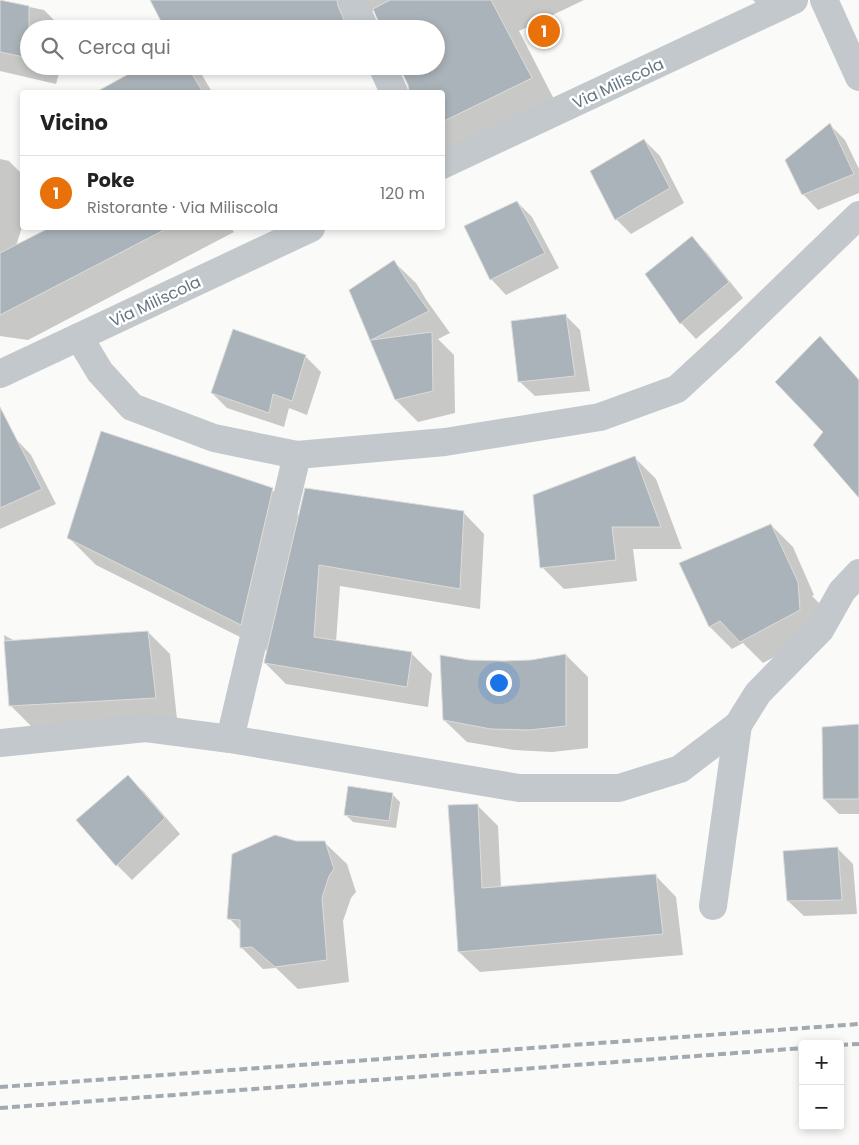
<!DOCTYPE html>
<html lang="it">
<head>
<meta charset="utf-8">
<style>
	body { margin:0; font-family:Poppins,sans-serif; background:#f6f6f6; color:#222 }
	.controls { position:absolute; right:15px; bottom:15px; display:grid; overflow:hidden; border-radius:5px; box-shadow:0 2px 8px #0003 }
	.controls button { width:45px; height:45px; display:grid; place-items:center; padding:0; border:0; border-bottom:1px solid #e0e0e0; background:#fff; color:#222; font:25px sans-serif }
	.you { position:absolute; left:498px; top:682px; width:18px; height:18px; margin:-12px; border:4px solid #fff; border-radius:50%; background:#1a73e8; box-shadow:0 0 0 8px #1a73e833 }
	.badge { display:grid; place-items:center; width:32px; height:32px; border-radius:50%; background:#e4572e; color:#fff; font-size:16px; font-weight:700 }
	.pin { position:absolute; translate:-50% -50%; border:2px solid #fff; box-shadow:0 1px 5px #0006 }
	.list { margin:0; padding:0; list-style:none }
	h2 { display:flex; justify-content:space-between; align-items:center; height:65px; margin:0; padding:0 20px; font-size:21px }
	h2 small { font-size:16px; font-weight:400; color:#767676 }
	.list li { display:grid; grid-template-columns:32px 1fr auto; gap:15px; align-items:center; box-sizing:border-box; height:75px; padding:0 20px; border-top:1px solid #e0e0e0 }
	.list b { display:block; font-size:19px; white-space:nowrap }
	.list p { margin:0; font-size:16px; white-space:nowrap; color:#767676 }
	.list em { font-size:16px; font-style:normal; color:#767676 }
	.icon { flex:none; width:28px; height:28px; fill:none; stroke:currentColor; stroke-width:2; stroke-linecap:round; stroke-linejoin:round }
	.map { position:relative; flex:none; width:859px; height:1145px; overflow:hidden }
	.search { position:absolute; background:#fff; box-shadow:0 2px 8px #0003; left:20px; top:20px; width:425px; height:55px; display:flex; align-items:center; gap:12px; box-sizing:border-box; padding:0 18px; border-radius:28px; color:#767676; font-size:19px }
	.panel { position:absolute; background:#fff; box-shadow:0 2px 8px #0003; left:20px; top:90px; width:425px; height:140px; border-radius:5px }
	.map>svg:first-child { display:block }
</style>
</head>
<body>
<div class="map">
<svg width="859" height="1145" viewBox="0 0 859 1145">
	<rect width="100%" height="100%" fill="#fafaf8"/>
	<g fill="#0003">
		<path d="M 151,0 L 584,0 L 519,31 L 557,105 L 451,156 L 442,147 L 442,92 L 410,92 L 409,85 L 436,66 L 436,29 L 375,11 L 372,11 L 365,17 L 363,29 L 168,29 Z"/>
		<path d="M 753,0 L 777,0 L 760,8 Z"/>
		<path d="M 0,1 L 44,10 L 63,29 L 29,29 L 29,66 L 61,66 L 56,84 L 0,71 Z"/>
		<path d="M 146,66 L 193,66 L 202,75 L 212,92 L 98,92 Z"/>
		<path d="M 257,66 L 363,66 L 347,74 L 283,72 Z"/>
		<path d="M 830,125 L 845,140 L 859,169 L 859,193 L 818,210 L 803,194 Z"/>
		<path d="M 644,140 L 660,156 L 684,203 L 631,234 L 616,219 Z"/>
		<path d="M 0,159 L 9,161 L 22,174 L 22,227 L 16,246 L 52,228 L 231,228 L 234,232 L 28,340 L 0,336 Z"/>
		<path d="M 517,202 L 532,217 L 559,268 L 506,295 L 491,279 Z"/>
		<path d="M 692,238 L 707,253 L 743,298 L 696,339 L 681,323 L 647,274 Z"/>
		<path d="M 394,262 L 416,283 L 427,301 L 450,333 L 438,339 L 454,355 L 455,413 L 418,422 L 396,400 L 350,290 Z"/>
		<path d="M 565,315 L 580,330 L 590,391 L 535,396 L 519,381 Z"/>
		<path d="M 305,356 L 321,372 L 307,415 L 289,408 L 284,427 L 227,408 L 212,393 Z"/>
		<path d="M 16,439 L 31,455 L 56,504 L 0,529 L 0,447 Z"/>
		<path d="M 634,457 L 656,479 L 682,549 L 633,549 L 637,581 L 564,589 L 542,567 Z"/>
		<path d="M 272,490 L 300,517 L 463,512 L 484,534 L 480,609 L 340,586 L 336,642 L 411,653 L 432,674 L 428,707 L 286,684 L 265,663 L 268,651 L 96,565 L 69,538 Z"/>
		<path d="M 771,525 L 793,547 L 814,595 L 812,596 L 819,603 L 821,632 L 763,663 L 743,643 L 732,649 L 710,627 L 681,564 Z"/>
		<path d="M 148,632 L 170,654 L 177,719 L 32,727 L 10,705 L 4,635 L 15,641 Z"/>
		<path d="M 566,655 L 588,677 L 588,748 L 552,752 L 514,750 L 467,742 L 444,720 L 531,661 Z"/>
		<path d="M 859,726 L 859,814 L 839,814 L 824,799 Z"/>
		<path d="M 128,777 L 144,792 L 180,834 L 132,880 L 117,865 Z"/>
		<path d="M 392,794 L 400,802 L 396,828 L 353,822 L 345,814 Z"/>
		<path d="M 477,805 L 498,826 L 501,888 L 656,876 L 676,897 L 683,955 L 480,972 L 459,952 Z"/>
		<path d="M 296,842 L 324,842 L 347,864 L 356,892 L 351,898 L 343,921 L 349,982 L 298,989 L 276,968 L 263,969 L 241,947 L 241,931 L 229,918 Z"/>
		<path d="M 837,848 L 853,864 L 857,914 L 804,916 L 788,901 Z"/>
	</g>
	<g fill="#aab3b9" stroke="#dcdcda">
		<path d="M 0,0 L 29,6 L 29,58 L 0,52 Z"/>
		<path d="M 150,0 L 337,0 L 338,6 L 348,29 L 165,29 Z"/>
		<path d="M 390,0 L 491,0 L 532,78 L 442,122 L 442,92 L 409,92 L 408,85 L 399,66 L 436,66 L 436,29 L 380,29 L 379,23 L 373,9 Z"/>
		<path d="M 143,66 L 187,66 L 203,92 L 96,92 Z"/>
		<path d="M 830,123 L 854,174 L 802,195 L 785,160 Z"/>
		<path d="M 644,139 L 670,188 L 615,220 L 590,171 Z"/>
		<path d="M 517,201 L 545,253 L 490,280 L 464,226 Z"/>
		<path d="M 49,228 L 168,228 L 0,315 L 0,253 Z"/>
		<path d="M 692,236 L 729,282 L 680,324 L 645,274 Z"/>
		<path d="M 394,260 L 405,278 L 429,311 L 371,340 L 432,332 L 433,391 L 395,400 L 349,290 Z"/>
		<path d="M 566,314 L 575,376 L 518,382 L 511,321 Z"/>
		<path d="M 233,329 L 306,355 L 292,401 L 273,394 L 269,413 L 211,393 Z"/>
		<path d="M 820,336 L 859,380 L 859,498 L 813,445 L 823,432 L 775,382 Z"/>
		<path d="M 0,407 L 42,489 L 0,508 Z"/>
		<path d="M 101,431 L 273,488 L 241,625 L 67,538 Z"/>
		<path d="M 635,456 L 661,527 L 612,527 L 616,560 L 540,568 L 533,495 Z"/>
		<path d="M 305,488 L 464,511 L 460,589 L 319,565 L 314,637 L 412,652 L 407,687 L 264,663 Z"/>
		<path d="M 771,524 L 798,582 L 800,610 L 740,642 L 720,621 L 709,627 L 679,563 Z"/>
		<path d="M 148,631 L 156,698 L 9,706 L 4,641 Z"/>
		<path d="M 566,654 L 566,726 L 529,730 L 491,729 L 443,720 L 440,655 L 469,660 L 504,661 L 531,660 Z"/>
		<path d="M 859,724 L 859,799 L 823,799 L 822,727 Z"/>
		<path d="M 128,775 L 165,818 L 116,866 L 76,820 Z"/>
		<path d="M 348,786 L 393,793 L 389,821 L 344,815 Z"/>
		<path d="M 478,804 L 482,888 L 656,874 L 663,934 L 458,952 L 448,805 Z"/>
		<path d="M 275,835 L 296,841 L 325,841 L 334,869 L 329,876 L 322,898 L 327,960 L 275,967 L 252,947 L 240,948 L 240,920 L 227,919 L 232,854 Z"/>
		<path d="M 838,847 L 842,900 L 787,901 L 783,851 Z"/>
	</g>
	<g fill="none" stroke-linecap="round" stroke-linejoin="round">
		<g stroke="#c3c8cc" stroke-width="28">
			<path d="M 352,0 L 365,29"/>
			<path d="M 824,0 L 859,77"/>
			<path d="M 382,66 L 394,92"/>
			<path d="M 79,337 L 100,372 L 132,407 L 214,438 L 297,455"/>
			<path d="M 230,739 L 519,788 L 619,788 L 680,769 L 738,725"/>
			<path d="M 0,743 L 146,728 L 230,739 L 297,455 L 445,442 L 600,417 L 677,389 L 730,340 L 859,215"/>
			<path d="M 713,906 L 738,725 L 758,693 L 820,630 L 842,591 L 859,573"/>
		</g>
		<g stroke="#c3c8cc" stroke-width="28">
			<path d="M 442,165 L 794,0"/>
			<path d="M 0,374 L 311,228"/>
		</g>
		<g stroke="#a2aab0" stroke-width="4" stroke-dasharray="8 4" stroke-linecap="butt">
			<path d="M 840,1045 L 859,1044"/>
			<path d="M 0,1087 L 859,1024"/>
			<path d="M 0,1108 L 803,1048"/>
		</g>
	</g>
	<g text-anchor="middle" stroke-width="5" stroke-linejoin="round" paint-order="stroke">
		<g font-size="16" fill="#657683" stroke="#fff">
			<text transform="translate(618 83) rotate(-25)" y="6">Via Miliscola</text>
			<text transform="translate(155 301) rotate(-25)" y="6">Via Miliscola</text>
		</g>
	</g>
</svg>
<div class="controls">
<button>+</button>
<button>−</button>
</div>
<div class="you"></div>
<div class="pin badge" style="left:544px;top:31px;background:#e8710a">1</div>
<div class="search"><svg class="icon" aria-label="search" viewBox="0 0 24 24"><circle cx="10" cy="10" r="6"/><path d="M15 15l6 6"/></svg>Cerca qui</div>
<section class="panel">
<h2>Vicino<small></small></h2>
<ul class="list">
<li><span class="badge" style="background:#e8710a">1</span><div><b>Poke</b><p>Ristorante · Via Miliscola</p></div><em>120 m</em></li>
</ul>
</section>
</div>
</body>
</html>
